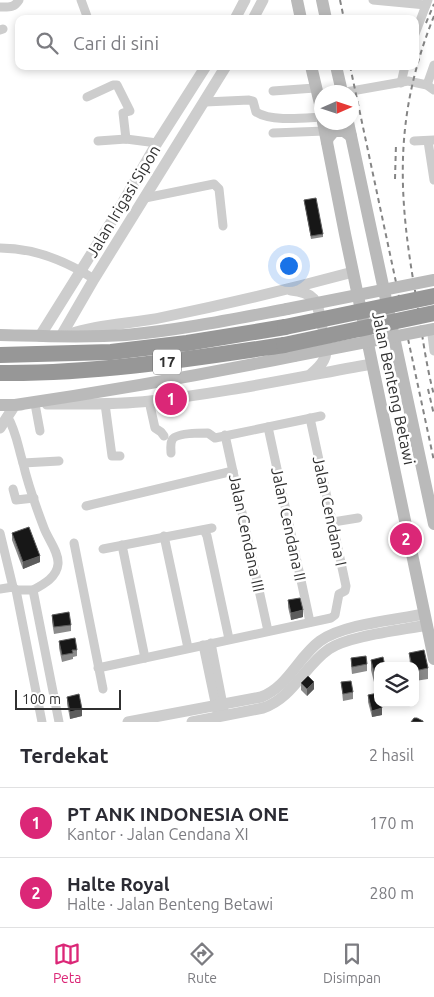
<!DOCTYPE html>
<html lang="id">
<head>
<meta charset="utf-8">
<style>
	body { margin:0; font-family:Ubuntu,sans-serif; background:#f7f7f7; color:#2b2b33 }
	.controls { position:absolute; right:15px; bottom:15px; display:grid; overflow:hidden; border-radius:10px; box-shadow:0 2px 8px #0003 }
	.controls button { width:45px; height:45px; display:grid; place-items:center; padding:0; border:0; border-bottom:1px solid #e1e1e2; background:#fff; color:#2b2b33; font:25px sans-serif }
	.compass { position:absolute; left:314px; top:85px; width:45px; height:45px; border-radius:50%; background:#fff; box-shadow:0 2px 8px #0003; rotate:87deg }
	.scale { position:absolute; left:15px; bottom:12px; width:106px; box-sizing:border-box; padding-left:5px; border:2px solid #303030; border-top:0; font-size:14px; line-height:18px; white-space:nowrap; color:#303030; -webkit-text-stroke:4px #fff; paint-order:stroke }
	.you { position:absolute; left:288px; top:265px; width:18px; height:18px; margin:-12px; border:4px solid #fff; border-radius:50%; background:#1a73e8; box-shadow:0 0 0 8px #1a73e833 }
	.badge { display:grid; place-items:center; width:32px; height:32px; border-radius:50%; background:#db2777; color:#fff; font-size:16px; font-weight:700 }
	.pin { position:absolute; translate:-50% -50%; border:2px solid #fff; box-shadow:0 1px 5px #0006 }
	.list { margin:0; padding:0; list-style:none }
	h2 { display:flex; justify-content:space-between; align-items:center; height:65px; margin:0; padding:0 20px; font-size:21px }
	h2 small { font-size:16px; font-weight:400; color:#7c7c81 }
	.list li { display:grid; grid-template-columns:32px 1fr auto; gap:15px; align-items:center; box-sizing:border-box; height:70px; padding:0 20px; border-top:1px solid #e1e1e2 }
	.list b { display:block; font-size:19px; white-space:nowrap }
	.list p { margin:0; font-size:16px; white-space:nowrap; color:#7c7c81 }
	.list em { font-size:16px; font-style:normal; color:#7c7c81 }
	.icon { flex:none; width:28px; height:28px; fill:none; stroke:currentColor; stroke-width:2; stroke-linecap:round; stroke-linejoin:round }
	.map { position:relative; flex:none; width:434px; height:722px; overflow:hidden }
	.search { position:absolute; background:#fff; box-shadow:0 2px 8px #0003; left:15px; right:15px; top:15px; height:55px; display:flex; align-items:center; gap:12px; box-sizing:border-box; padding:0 18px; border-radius:10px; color:#7c7c81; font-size:19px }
	.sheet { height:205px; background:#fff }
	nav { display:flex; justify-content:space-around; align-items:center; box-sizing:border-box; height:70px; border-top:1px solid #e1e1e2; background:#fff; font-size:14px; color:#7c7c81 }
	nav a { display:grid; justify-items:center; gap:2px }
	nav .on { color:#db2777 }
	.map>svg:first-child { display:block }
</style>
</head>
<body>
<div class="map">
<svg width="434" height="722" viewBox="0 0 434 722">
	<rect width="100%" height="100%" fill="#fff"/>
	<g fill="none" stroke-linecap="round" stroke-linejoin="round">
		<g stroke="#cdcdcd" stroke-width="9">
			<path d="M 81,0 L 88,19"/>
			<path d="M 373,0 L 426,5"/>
			<path d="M 0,7 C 9,7 14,8 19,0"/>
			<path d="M 0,30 L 3,29"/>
			<path d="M 415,34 L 428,0"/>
			<path d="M 401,83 L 405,66"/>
			<path d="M 427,85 L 434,65"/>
			<path d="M 273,91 L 315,88"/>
			<path d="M 346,92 L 408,81 L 427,85 L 434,90"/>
			<path d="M 87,97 L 113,85 L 117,85 L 130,111 L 123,113 L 126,139"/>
			<path d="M 205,102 L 249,100 L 253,101 L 256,112 C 271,122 304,118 322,117"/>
			<path d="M 273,133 L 325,131"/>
			<path d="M 98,141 L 126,139 L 157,143"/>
			<path d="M 414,141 L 434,140"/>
			<path d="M 428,141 L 434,180"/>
			<path d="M 145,198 L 214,184 L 219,189 L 223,226"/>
			<path d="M 0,248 C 34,248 66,261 94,279"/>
			<path d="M 432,335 L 434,351"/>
			<path d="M 149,401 L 155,428 L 161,432 L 164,436"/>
			<path d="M 35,404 L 40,431"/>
			<path d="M 105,404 L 112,456 L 120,456"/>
			<path d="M 7,416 C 16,430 18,447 23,463 C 28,485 36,507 44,528 C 48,539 59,552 58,564 C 57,577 44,584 33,590"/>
			<path d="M 268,427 L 310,622"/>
			<path d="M 225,435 L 268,631"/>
			<path d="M 171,453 C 171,449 170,444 172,440 C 175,433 200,433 208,433 L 215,438 L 321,416"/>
			<path d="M 23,463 L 59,461"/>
			<path d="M 13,489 L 16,500 L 34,498"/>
			<path d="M 86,506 L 233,471"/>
			<path d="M 333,522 L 358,518"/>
			<path d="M 204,530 L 207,536 L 229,639"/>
			<path d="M 0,533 L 13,587 L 16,590 L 42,722"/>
			<path d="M 164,536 L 188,648"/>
			<path d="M 74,543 L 103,689"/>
			<path d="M 122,545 L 145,658"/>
			<path d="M 103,549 L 212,528"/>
			<path d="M 0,589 L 13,587"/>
			<path d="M 16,590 L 33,590 L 59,722"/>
			<path d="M 211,643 L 224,710"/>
			<path d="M 203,645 L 217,712"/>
			<path d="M 98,668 L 331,618 L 335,615 L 339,594 L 345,591 L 346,586 L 310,418"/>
		</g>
		<g stroke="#cdcdcd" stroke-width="11">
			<path d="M 235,19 L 245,0"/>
			<path d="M 253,19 L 263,0"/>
			<path d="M 291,290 C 318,293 317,303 322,326"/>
			<path d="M 67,335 C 98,324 132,324 164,317 C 227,304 290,289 353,272"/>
			<path d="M 40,336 L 115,216 L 157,143 L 206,66"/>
			<path d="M 61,336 L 94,279 L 226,66"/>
			<path d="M 311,374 C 322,365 329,357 325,341"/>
			<path d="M 47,404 C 81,404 116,405 150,401 C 225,393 298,377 372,364"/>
			<path d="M 0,428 L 15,405 L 21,405"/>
			<path d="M 128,722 L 261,697 C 288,687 298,657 320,641 C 344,624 395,620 424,614"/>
			<path d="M 192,722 L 263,708 C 293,698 304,666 329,649 C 348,636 402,630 427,625"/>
		</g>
		<g stroke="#bababa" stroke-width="12">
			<path d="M 297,0 L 301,19"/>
			<path d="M 322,0 L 326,19"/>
			<path d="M 311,66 L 322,112"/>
			<path d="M 336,66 L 342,92"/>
			<path d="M 323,122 L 345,234 L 434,659"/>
			<path d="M 348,122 L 434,524"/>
			<path d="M 327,142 L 328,138 L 334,131 L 344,131 L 351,136"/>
			<path d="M 0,335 C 42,336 84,338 126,335 C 180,330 234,319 287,309"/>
			<path d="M 0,405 L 15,405 C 109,391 201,375 294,356"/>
		</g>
		<g stroke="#979797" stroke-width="16">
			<path d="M 0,355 L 111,352 L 187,343 L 285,327"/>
			<path d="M 0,373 C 96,374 190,359 284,345"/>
		</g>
		<g stroke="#858585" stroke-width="2" stroke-dasharray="5 4" stroke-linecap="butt">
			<path d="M 340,0 L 344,19"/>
			<path d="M 434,16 C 393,118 398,197 417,302 C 422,333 426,365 434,395"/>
			<path d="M 426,23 L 434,4"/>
			<path d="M 350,66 L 434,461"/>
			<path d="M 395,179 L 396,144"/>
			<path d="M 428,389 L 434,415"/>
		</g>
		<g stroke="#bababa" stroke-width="12">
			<path d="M 287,309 L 434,280"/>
			<path d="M 294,356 L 434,329"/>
		</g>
		<g stroke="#979797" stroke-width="16">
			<path d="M 285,327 L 434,296"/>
			<path d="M 284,345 L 434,313"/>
		</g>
	</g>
	<g fill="#8b8b8b">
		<path d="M 304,200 L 323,234 L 323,237 L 311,239 Z"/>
		<path d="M 12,533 L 40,562 L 23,569 L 12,540 Z"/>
		<path d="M 288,600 L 303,617 L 291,620 L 288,607 Z"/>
		<path d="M 52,615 L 71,625 L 71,631 L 54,634 L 52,622 Z"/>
		<path d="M 59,641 L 77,650 L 77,656 L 73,657 L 73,659 L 62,662 L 59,648 Z"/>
		<path d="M 409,653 L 428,668 L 428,679 L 415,681 L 415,666 L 410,666 Z"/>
		<path d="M 351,658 L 367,664 L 367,671 L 352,674 L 351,665 Z"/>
		<path d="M 371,660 L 378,666 L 378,689 L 376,690 L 371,670 Z"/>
		<path d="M 341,682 L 353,692 L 353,699 L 343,701 Z"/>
		<path d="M 301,683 L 314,689 L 307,696 L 301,690 Z"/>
		<path d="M 368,695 L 382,715 L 372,717 L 368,702 Z"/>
		<path d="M 67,697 L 82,716 L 70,719 L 67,704 Z"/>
	</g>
	<g fill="#5d5d5d">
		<path d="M 40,556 L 40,562 L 23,569 L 23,562 Z"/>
		<path d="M 303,610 L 303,617 L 291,620 L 291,613 Z"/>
		<path d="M 378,679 L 378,689 L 376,690 L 376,680 Z"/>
		<path d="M 314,682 L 314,689 L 307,696 L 307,689 Z"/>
		<path d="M 382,708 L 382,715 L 372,717 L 372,711 Z"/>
		<path d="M 82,709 L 82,716 L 70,719 L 70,712 Z"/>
	</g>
	<g fill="#171717" stroke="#5d5d5d">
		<path d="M 316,198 L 323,234 L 311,236 L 304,200 Z"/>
		<path d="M 29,527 L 40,556 L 23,562 L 12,533 Z"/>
		<path d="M 300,598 L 303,610 L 291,613 L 288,600 Z"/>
		<path d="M 69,612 L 71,625 L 54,627 L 52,615 Z"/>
		<path d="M 75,638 L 77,650 L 72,650 L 73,653 L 62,655 L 59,641 Z"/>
		<path d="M 424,650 L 428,668 L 415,671 L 415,666 L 412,666 L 409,653 Z"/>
		<path d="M 366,656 L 367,664 L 352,667 L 351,658 Z"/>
		<path d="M 383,657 L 385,666 L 378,666 L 378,679 L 376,680 L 371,660 Z"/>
		<path d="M 308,676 L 314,682 L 307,689 L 301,683 Z"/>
		<path d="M 351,681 L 353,692 L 343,694 L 341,682 Z"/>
		<path d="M 378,693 L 378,703 L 381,703 L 382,708 L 372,711 L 368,695 Z"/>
		<path d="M 79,694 L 82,709 L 70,712 L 67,697 Z"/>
		<path d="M 414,718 L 417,718 L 423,721 L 423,722 L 411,722 Z"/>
	</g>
	<g text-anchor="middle" stroke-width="5" stroke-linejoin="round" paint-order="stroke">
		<rect fill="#fff" stroke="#6e6e6e" stroke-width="1" x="153" y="349.5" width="28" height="25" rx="4"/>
		<g font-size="15" font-weight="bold" fill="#303030">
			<text x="167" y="367">17</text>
		</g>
		<g font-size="16" fill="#303030" stroke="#fff">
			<text transform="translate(123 201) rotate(-59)" y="6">Jalan Irigasi Sipon</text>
			<text transform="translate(394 388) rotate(78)" y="6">Jalan Benteng Betawi</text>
			<text transform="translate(330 511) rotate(78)" y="6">Jalan Cendana I</text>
			<text transform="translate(289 524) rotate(78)" y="6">Jalan Cendana II</text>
			<text transform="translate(247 533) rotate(78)" y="6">Jalan Cendana III</text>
		</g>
	</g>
</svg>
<div class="controls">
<button><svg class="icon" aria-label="layers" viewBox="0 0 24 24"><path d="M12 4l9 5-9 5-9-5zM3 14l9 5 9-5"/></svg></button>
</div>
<svg class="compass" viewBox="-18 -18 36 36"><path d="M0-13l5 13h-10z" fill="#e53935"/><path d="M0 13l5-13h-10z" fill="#7c7c81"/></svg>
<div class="scale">100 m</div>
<div class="you"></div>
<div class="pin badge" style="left:171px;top:399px">1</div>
<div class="pin badge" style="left:406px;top:539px">2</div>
<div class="search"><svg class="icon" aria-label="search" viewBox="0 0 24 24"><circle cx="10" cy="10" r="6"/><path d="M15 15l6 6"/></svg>Cari di sini</div>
</div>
<section class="sheet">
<h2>Terdekat<small>2 hasil</small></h2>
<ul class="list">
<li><span class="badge">1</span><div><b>PT ANK INDONESIA ONE</b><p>Kantor · Jalan Cendana XI</p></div><em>170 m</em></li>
<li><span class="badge">2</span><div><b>Halte Royal</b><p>Halte · Jalan Benteng Betawi</p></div><em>280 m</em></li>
</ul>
</section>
<nav>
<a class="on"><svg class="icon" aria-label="map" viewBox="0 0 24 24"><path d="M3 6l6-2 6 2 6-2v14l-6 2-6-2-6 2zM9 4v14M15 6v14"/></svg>Peta</a>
<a><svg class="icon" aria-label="directions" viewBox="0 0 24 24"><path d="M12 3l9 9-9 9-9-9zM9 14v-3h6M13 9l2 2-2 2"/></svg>Rute</a>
<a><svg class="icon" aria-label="saved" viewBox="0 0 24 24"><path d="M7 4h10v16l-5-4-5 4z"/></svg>Disimpan</a>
</nav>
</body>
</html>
